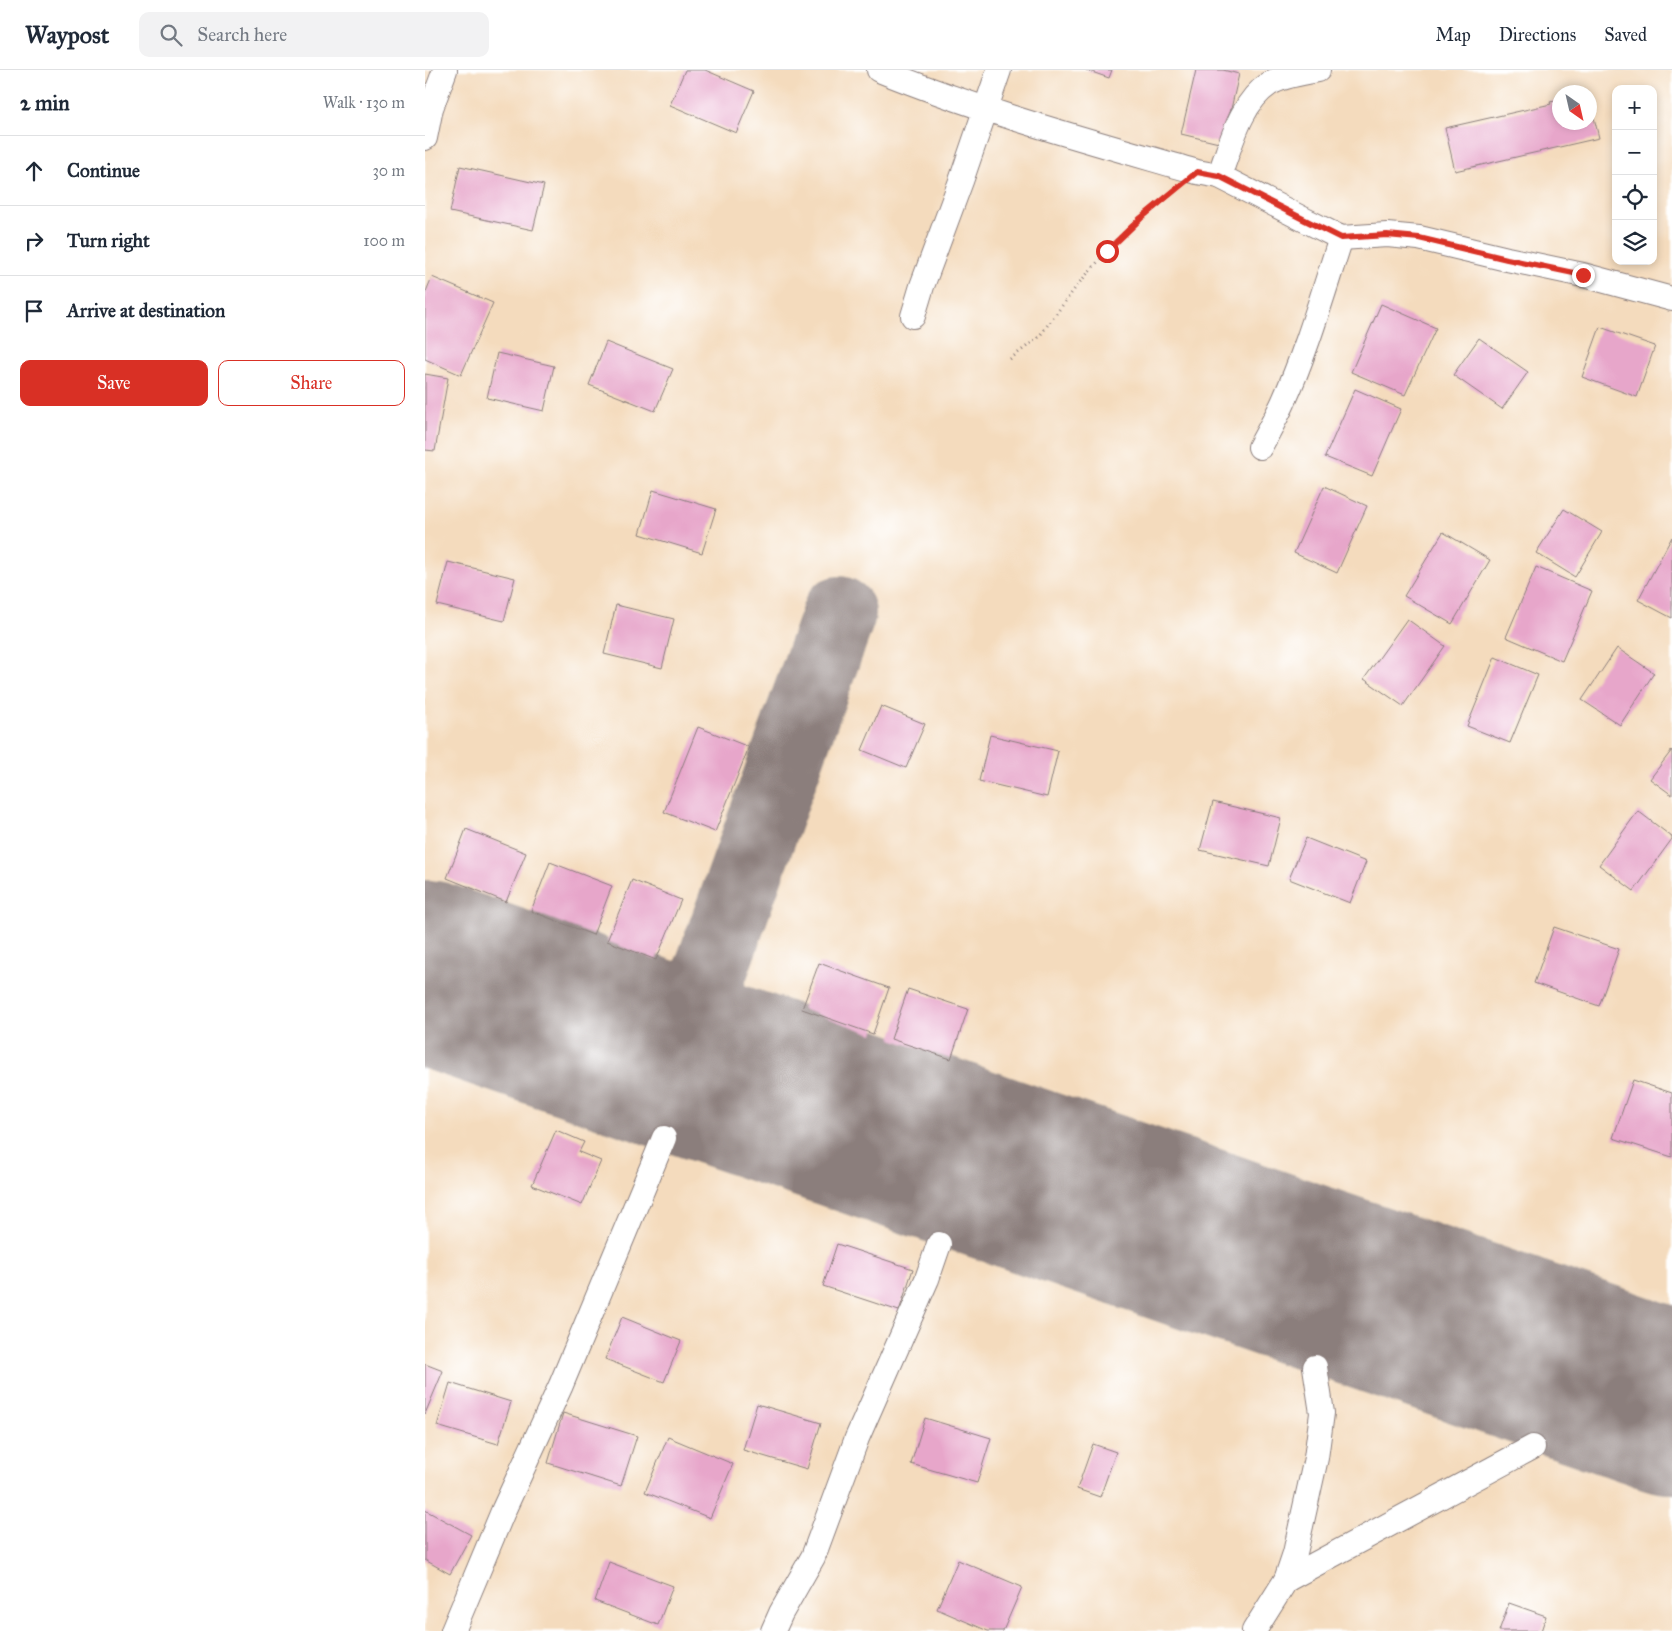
<!DOCTYPE html>
<html lang="en">
<head>
<meta charset="utf-8">
<style>
	body { margin:0; font-family:"IM FELL Great Primer",serif; background:#f2f2f3; color:#1f2937 }
	.controls { position:absolute; right:15px; top:15px; display:grid; overflow:hidden; border-radius:10px; box-shadow:0 2px 8px #0003 }
	.controls button { width:45px; height:45px; display:grid; place-items:center; padding:0; border:0; border-bottom:1px solid #e0e1e3; background:#fff; color:#1f2937; font:25px sans-serif }
	.compass { position:absolute; left:1127px; top:15px; width:45px; height:45px; border-radius:50%; background:#fff; box-shadow:0 2px 8px #0003; rotate:146deg }
	.stop { position:absolute; width:15px; height:15px; margin:-11px; border:4px solid #d93025; border-radius:50%; background:#fff }
	.stop.end { background:#d93025; border-color:#fff; box-shadow:0 1px 5px #0008 }
	.list { margin:0; padding:0; list-style:none }
	h2 { display:flex; justify-content:space-between; align-items:center; height:65px; margin:0; padding:0 20px; font-size:21px }
	h2 small { font-size:16px; font-weight:400; color:#747a83 }
	.list li { display:grid; grid-template-columns:32px 1fr auto; gap:15px; align-items:center; box-sizing:border-box; height:70px; padding:0 20px; border-top:1px solid #e0e1e3 }
	.list b { display:block; font-size:19px; white-space:nowrap }
	.list em { font-size:16px; font-style:normal; color:#747a83 }
	.actions { display:flex; gap:10px; padding:15px 20px }
	.actions a { flex:1; padding:11px 0; border:1px solid #d93025; border-radius:10px; text-align:center; font-size:18px; color:#d93025 }
	.actions .main { background:#d93025; color:#fff }
	.icon { flex:none; width:28px; height:28px; fill:none; stroke:currentColor; stroke-width:2; stroke-linecap:round; stroke-linejoin:round }
	.map { position:relative; flex:none; width:1247px; height:1561px; overflow:hidden }
	header { display:flex; align-items:center; gap:30px; box-sizing:border-box; height:70px; padding:0 25px; background:#fff; border-bottom:1px solid #e0e1e3 }
	header strong { font-size:24px }
	nav { display:flex; gap:28px; margin-inline-start:auto; font-size:18px }
	.search { width:350px; height:45px; background:#f2f2f3; display:flex; align-items:center; gap:12px; box-sizing:border-box; padding:0 18px; border-radius:10px; color:#747a83; font-size:19px }
	main { display:flex }
	aside { flex:1; background:#fff }
	.map>svg:first-child { display:block }
</style>
</head>
<body>
<header>
<strong>Waypost</strong>
<div class="search"><svg class="icon" aria-label="search" viewBox="0 0 24 24"><circle cx="10" cy="10" r="6"/><path d="M15 15l6 6"/></svg>Search here</div>
<nav><a>Map</a><a>Directions</a><a>Saved</a></nav>
</header>
<main>
<aside>
<h2>2 min<small>Walk · 130 m</small></h2>
<ul class="list">
<li><svg class="icon" aria-label="ahead" viewBox="0 0 24 24"><path d="M12 20V5M6 11l6-6 6 6"/></svg><div><b>Continue</b></div><em>30 m</em></li>
<li><svg class="icon" aria-label="right" viewBox="0 0 24 24"><path d="M7 20v-9h11M14 6l5 5-5 5"/></svg><div><b>Turn right</b></div><em>100 m</em></li>
<li><svg class="icon" aria-label="arrive" viewBox="0 0 24 24"><path d="M6 21V4h12l-3 4 3 4H6"/></svg><div><b>Arrive at destination</b></div></li>
</ul>
<div class="actions"><a class="main">Save</a><a>Share</a></div>
</aside>
<div class="map">
<svg width="1247" height="1561" viewBox="0 0 1247 1561">
	<rect width="100%" height="100%" fill="#fff"/>
	<filter id="ink" filterUnits="userSpaceOnUse"><feTurbulence type="fractalNoise" baseFrequency=".02" numOctaves="2"/><feDisplacementMap in="SourceGraphic" scale="10" xChannelSelector="R" yChannelSelector="G"/><feConvolveMatrix kernelMatrix="1 2 1 2 8 2 1 2 1" color-interpolation-filters="sRGB"/></filter>
	<filter id="wash" filterUnits="userSpaceOnUse"><feTurbulence type="fractalNoise" baseFrequency=".0096" numOctaves="4" result="noise"/><feDisplacementMap in="SourceGraphic" scale="20" xChannelSelector="R" yChannelSelector="G"/><feGaussianBlur stdDeviation="1.12" result="paint"/><feColorMatrix in="noise" values="0 0 0 0 0 0 0 0 0 0 0 0 0 0 0 0 0 1.4 0 .05"/><feComposite in="paint" operator="in"/></filter>
	<g filter="url(#wash)">
		<rect width="100%" height="100%" fill="#f4dbbd"/>
		<g fill="none" stroke-linecap="round" stroke-linejoin="round">
			<path stroke="#8b7e7c" stroke-width="74" d="M 254,989 L 414,543"/>
			<path stroke="#8b7e7c" stroke-width="184" d="M 0,902 L 1247,1332"/>
		</g>
		<g id="blocks">
			<g fill="#e7a6ca">
				<path d="M 260,0 L 280,0 L 329,21 L 311,63 L 245,35 Z"/>
				<path d="M 661,0 L 687,0 L 684,8 Z"/>
				<path d="M 771,0 L 798,0 L 814,4 L 798,74 L 756,64 Z"/>
				<path d="M 1134,30 L 1134,52 L 1164,52 L 1165,31 L 1174,68 L 1030,101 L 1020,58 L 1126,34 L 1125,32 Z"/>
				<path d="M 35,96 L 119,115 L 108,160 L 25,142 Z"/>
				<path d="M 7,207 L 68,233 L 36,305 L 0,289 L 0,224 Z"/>
				<path d="M 956,234 L 1011,258 L 980,325 L 926,302 Z"/>
				<path d="M 1175,257 L 1230,276 L 1212,327 L 1157,307 Z"/>
				<path d="M 1054,268 L 1103,302 L 1077,339 L 1028,305 Z"/>
				<path d="M 181,272 L 248,299 L 230,341 L 164,315 Z"/>
				<path d="M 72,283 L 129,296 L 119,341 L 62,328 Z"/>
				<path d="M 0,304 L 23,308 L 10,381 L 0,380 Z"/>
				<path d="M 930,319 L 976,339 L 947,406 L 900,387 Z"/>
				<path d="M 899,416 L 942,436 L 912,503 L 869,483 Z"/>
				<path d="M 228,420 L 291,439 L 277,483 L 215,464 Z"/>
				<path d="M 1139,439 L 1177,462 L 1150,507 L 1111,483 Z"/>
				<path d="M 1018,462 L 1065,490 L 1027,554 L 979,526 Z"/>
				<path d="M 1247,467 L 1247,548 L 1213,530 Z"/>
				<path d="M 23,492 L 90,508 L 79,551 L 12,535 Z"/>
				<path d="M 1111,497 L 1167,521 L 1137,591 L 1081,567 Z"/>
				<path d="M 191,535 L 249,549 L 237,598 L 179,584 Z"/>
				<path d="M 982,549 L 1020,576 L 978,636 L 939,609 Z"/>
				<path d="M 1192,578 L 1229,603 L 1195,655 L 1157,630 Z"/>
				<path d="M 1070,587 L 1113,605 L 1085,673 L 1042,656 Z"/>
				<path d="M 456,636 L 500,654 L 481,698 L 437,680 Z"/>
				<path d="M 273,657 L 324,677 L 290,762 L 239,742 Z"/>
				<path d="M 565,665 L 633,681 L 622,727 L 554,711 Z"/>
				<path d="M 1247,680 L 1247,725 L 1225,709 Z"/>
				<path d="M 788,732 L 856,748 L 844,796 L 775,780 Z"/>
				<path d="M 1213,741 L 1247,767 L 1247,769 L 1209,821 L 1174,795 Z"/>
				<path d="M 41,759 L 101,783 L 81,832 L 22,808 Z"/>
				<path d="M 881,768 L 941,792 L 925,833 L 864,809 Z"/>
				<path d="M 125,792 L 187,816 L 168,865 L 106,841 Z"/>
				<path d="M 207,810 L 256,830 L 231,890 L 182,871 Z"/>
				<path d="M 1129,857 L 1194,879 L 1174,936 L 1109,913 Z"/>
				<path d="M 394,893 L 464,918 L 448,964 L 377,939 Z"/>
				<path d="M 483,919 L 543,939 L 526,989 L 466,969 Z"/>
				<path d="M 1208,1010 L 1247,1023 L 1247,1087 L 1188,1068 Z"/>
				<path d="M 131,1060 L 159,1072 L 154,1082 L 176,1091 L 157,1135 L 107,1115 Z"/>
				<path d="M 412,1174 L 488,1199 L 474,1241 L 398,1216 Z"/>
				<path d="M 197,1247 L 256,1271 L 239,1312 L 180,1289 Z"/>
				<path d="M 0,1294 L 18,1301 L 0,1344 Z"/>
				<path d="M 25,1313 L 86,1332 L 73,1374 L 12,1356 Z"/>
				<path d="M 332,1334 L 396,1353 L 382,1399 L 318,1380 Z"/>
				<path d="M 138,1343 L 212,1366 L 196,1416 L 123,1393 Z"/>
				<path d="M 500,1348 L 566,1368 L 552,1413 L 486,1394 Z"/>
				<path d="M 243,1367 L 308,1394 L 285,1448 L 220,1422 Z"/>
				<path d="M 668,1374 L 691,1382 L 675,1427 L 652,1419 Z"/>
				<path d="M 0,1440 L 46,1465 L 25,1504 L 0,1490 Z"/>
				<path d="M 533,1490 L 597,1517 L 578,1561 L 563,1561 L 512,1539 Z"/>
				<path d="M 184,1492 L 248,1516 L 233,1555 L 170,1531 Z"/>
				<path d="M 1084,1533 L 1121,1546 L 1116,1561 L 1074,1561 Z"/>
			</g>
		</g>
	</g>
	<g filter="url(#ink)">
		<use href="#blocks" fill-opacity="0" stroke="#8b7e7c" stroke-width="1"/>
		<g fill="none" stroke-linecap="round" stroke-linejoin="round">
			<defs>
				<g id="minor">
					<path d="M 454,0 C 557,42 665,71 772,102 L 794,106 L 880,150 L 916,168 L 962,165 L 994,168 L 1082,189 L 1158,205 L 1247,229"/>
					<path d="M 0,68 L 6,38 L 20,0"/>
					<path d="M 794,106 C 806,75 815,33 844,14 C 858,5 878,3 893,0"/>
					<path d="M 488,246 L 497,216 L 536,111 L 574,0"/>
					<path d="M 835,377 C 843,362 851,348 858,333 C 882,280 898,223 916,168"/>
					<path d="M 861,1510 L 1108,1377"/>
					<path d="M 28,1561 L 79,1439 L 136,1315 L 239,1068"/>
					<path d="M 348,1561 L 356,1543 L 388,1487 L 432,1368 L 502,1209 L 514,1174"/>
					<path d="M 829,1561 L 861,1510 L 870,1483 L 891,1388 L 897,1343 L 890,1297"/>
				</g>
			</defs>
			<use href="#minor" stroke="#8b7e7c" stroke-width="26"/>
			<path stroke="#8b7e7c" stroke-width="3" stroke-dasharray="1 4" stroke-linecap="butt" d="M 585,289 L 613,268 L 654,213 L 694,168 L 749,121"/>
			<use href="#minor" stroke="#fff" stroke-width="24"/>
		</g>
	</g>
	<g fill="none" stroke-linecap="round" stroke-linejoin="round" filter="url(#ink)">
		<path stroke="#d93025" stroke-width="6" d="M 682,181 L 716,148 L 772,102 L 794,106 L 880,150 L 916,168 L 962,165 L 994,168 L 1082,189 L 1158,205"/>
	</g>
</svg>
<div class="controls">
<button>+</button>
<button>−</button>
<button><svg class="icon" aria-label="locate" viewBox="0 0 24 24"><circle cx="12" cy="12" r="6"/><path d="M12 2v4M12 18v4M2 12h4M18 12h4"/></svg></button>
<button><svg class="icon" aria-label="layers" viewBox="0 0 24 24"><path d="M12 4l9 5-9 5-9-5zM3 14l9 5 9-5"/></svg></button>
</div>
<svg class="compass" viewBox="-18 -18 36 36"><path d="M0-13l5 13h-10z" fill="#e53935"/><path d="M0 13l5-13h-10z" fill="#747a83"/></svg>
<div class="stop" style="left:682px;top:181px"></div>
<div class="stop end" style="left:1158px;top:205px"></div>
</div>
</main>
</body>
</html>
